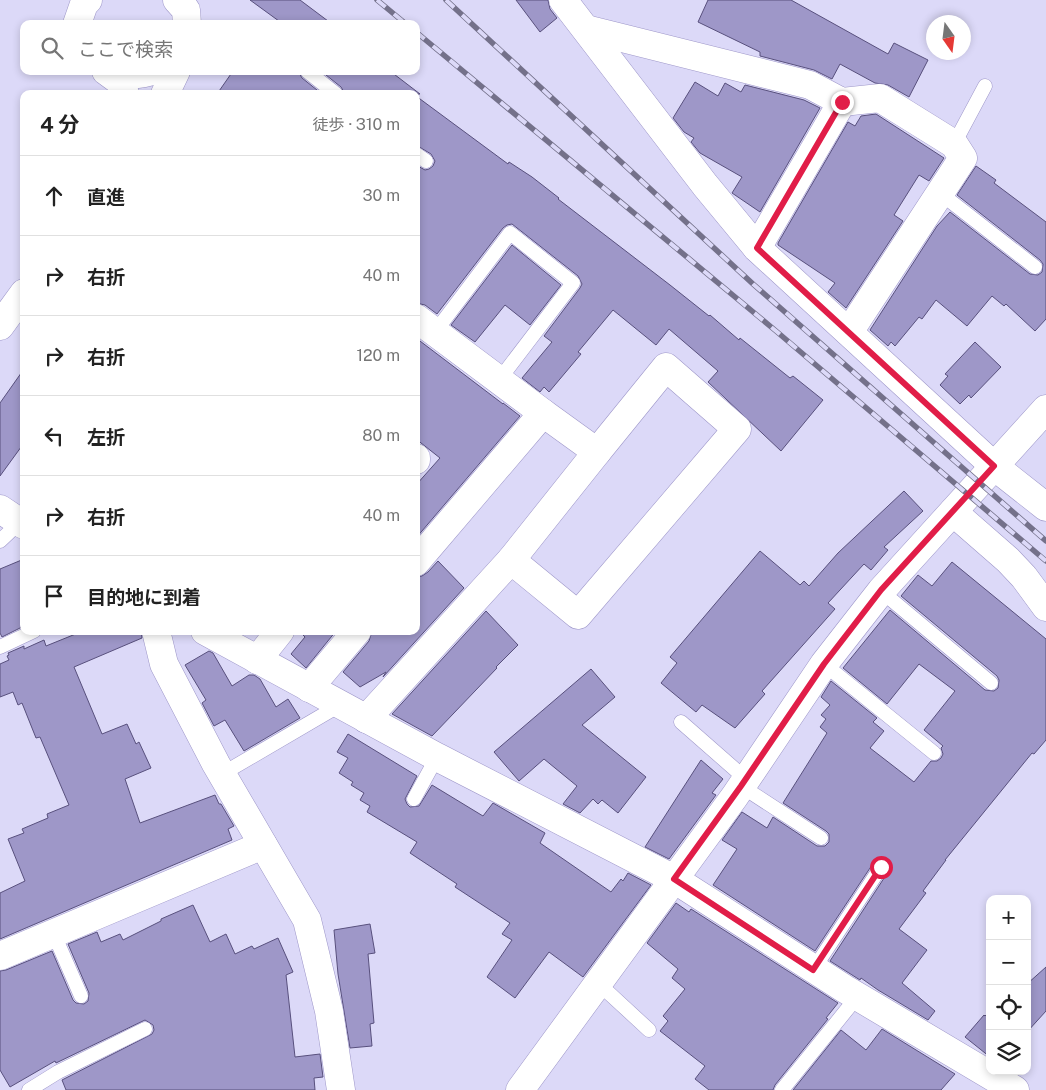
<!DOCTYPE html>
<html lang="ja">
<head>
<meta charset="utf-8">
<style>
	body { margin:0; font-family:"Public Sans","Noto Sans JP",sans-serif; background:#f2f2f2; color:#222 }
	.controls { position:absolute; right:15px; bottom:15px; display:grid; overflow:hidden; border-radius:10px; box-shadow:0 2px 8px #0003 }
	.controls button { width:45px; height:45px; display:grid; place-items:center; padding:0; border:0; border-bottom:1px solid #e0e0e0; background:#fff; color:#222; font:25px sans-serif }
	.compass { position:absolute; left:926px; top:15px; width:45px; height:45px; border-radius:50%; background:#fff; box-shadow:0 2px 8px #0003; rotate:166deg }
	.stop { position:absolute; width:15px; height:15px; margin:-11px; border:4px solid #e11d48; border-radius:50%; background:#fff }
	.stop.end { background:#e11d48; border-color:#fff; box-shadow:0 1px 5px #0008 }
	.list { margin:0; padding:0; list-style:none }
	h2 { display:flex; justify-content:space-between; align-items:center; height:65px; margin:0; padding:0 20px; font-size:21px }
	h2 small { font-size:16px; font-weight:400; color:#767676 }
	.list li { display:grid; grid-template-columns:32px 1fr auto; gap:15px; align-items:center; box-sizing:border-box; height:80px; padding:0 20px; border-top:1px solid #e0e0e0 }
	.list b { display:block; font-size:19px; white-space:nowrap }
	.list em { font-size:16px; font-style:normal; color:#767676 }
	.icon { flex:none; width:28px; height:28px; fill:none; stroke:currentColor; stroke-width:2; stroke-linecap:round; stroke-linejoin:round }
	.map { position:relative; flex:none; width:1046px; height:1090px; overflow:hidden }
	.search { position:absolute; background:#fff; box-shadow:0 2px 8px #0003; left:20px; top:20px; width:400px; height:55px; display:flex; align-items:center; gap:12px; box-sizing:border-box; padding:0 18px; border-radius:10px; color:#767676; font-size:19px }
	.panel { position:absolute; background:#fff; box-shadow:0 2px 8px #0003; left:20px; top:90px; width:400px; height:545px; border-radius:10px }
	.map>svg:first-child { display:block }
</style>
</head>
<body>
<div class="map">
<svg width="1046" height="1090" viewBox="0 0 1046 1090">
	<rect width="100%" height="100%" fill="#dcd9f8"/>
	<g fill="#9e97c8" stroke="#58507d">
		<path d="M 250,0 L 300,0 L 332,24 L 283,24 Z"/>
		<path d="M 516,0 L 548,0 L 550,9 L 557,18 L 540,32 Z"/>
		<path d="M 708,0 L 791,0 L 888,54 L 894,43 L 928,60 L 909,97 L 888,85 L 875,83 L 840,64 L 832,79 L 814,70 L 760,56 L 760,52 L 698,22 Z"/>
		<path d="M 233,71 L 298,71 L 302,78 L 322,94 L 217,94 Z"/>
		<path d="M 321,71 L 390,71 L 420,94 L 345,94 L 341,87 Z"/>
		<path d="M 695,82 L 718,96 L 725,83 L 741,92 L 745,85 L 804,100 L 820,108 L 760,212 L 732,193 L 742,177 L 700,153 L 691,142 L 694,138 L 684,132 L 673,118 Z"/>
		<path d="M 416,96 L 508,164 L 509,162 L 532,177 L 559,198 L 558,199 L 670,285 L 709,316 L 710,315 L 739,340 L 740,338 L 790,378 L 793,376 L 823,400 L 781,451 L 708,382 L 718,371 L 669,329 L 656,345 L 613,310 L 578,352 L 581,354 L 549,392 L 544,387 L 540,392 L 522,378 L 552,342 L 544,336 L 580,288 L 582,284 L 578,276 L 512,224 L 507,225 L 503,228 L 437,314 L 425,305 L 416,303 L 416,165 L 425,170 L 429,169 L 433,166 L 435,161 L 431,154 L 416,145 Z"/>
		<path d="M 876,114 L 944,158 L 929,181 L 919,175 L 894,215 L 903,221 L 846,308 L 828,292 L 835,283 L 778,245 L 778,243 L 848,122 L 855,126 L 861,116 Z"/>
		<path d="M 976,166 L 996,180 L 994,183 L 1046,222 L 1046,319 L 1035,331 L 1006,304 L 1004,306 L 992,296 L 967,326 L 936,300 L 922,319 L 919,317 L 895,346 L 891,342 L 888,346 L 870,330 L 937,226 L 950,212 L 1030,274 L 1038,275 L 1042,272 L 1043,264 L 1040,260 L 957,195 Z"/>
		<path d="M 512,245 L 561,285 L 530,325 L 505,305 L 475,342 L 451,325 Z"/>
		<path d="M 416,338 L 503,404 L 503,403 L 520,416 L 416,538 L 416,485 L 440,458 L 416,439 Z"/>
		<path d="M 975,342 L 1001,367 L 971,398 L 969,395 L 960,404 L 940,385 L 948,376 L 945,374 Z"/>
		<path d="M 24,369 L 24,443 L 0,476 L 0,403 Z"/>
		<path d="M 904,491 L 923,511 L 884,547 L 888,550 L 871,570 L 864,564 L 828,603 L 835,609 L 762,691 L 765,694 L 735,728 L 702,705 L 696,712 L 661,683 L 677,663 L 670,657 L 760,551 L 800,585 L 804,581 L 809,586 L 838,553 Z"/>
		<path d="M 24,559 L 24,626 L 2,637 L 0,633 L 0,569 Z"/>
		<path d="M 438,561 L 464,588 L 383,677 L 386,672 L 360,687 L 343,672 L 369,641 L 372,631 L 416,631 L 416,577 L 422,576 L 428,572 Z"/>
		<path d="M 952,562 L 1046,639 L 1046,740 L 1034,754 L 1032,753 L 945,860 L 946,860 L 923,891 L 926,893 L 899,929 L 927,950 L 902,983 L 935,1011 L 928,1020 L 878,990 L 861,978 L 860,980 L 830,961 L 888,872 L 889,864 L 885,859 L 878,859 L 874,862 L 815,951 L 713,885 L 737,849 L 722,840 L 742,812 L 767,828 L 773,817 L 817,846 L 825,846 L 829,842 L 829,834 L 826,831 L 783,803 L 827,733 L 820,727 L 826,719 L 821,715 L 830,705 L 821,697 L 831,681 L 877,718 L 873,722 L 884,731 L 870,748 L 914,782 L 931,761 L 937,761 L 941,758 L 943,754 L 941,748 L 943,746 L 924,730 L 955,691 L 919,664 L 887,704 L 843,668 L 890,610 L 985,690 L 994,691 L 998,688 L 999,680 L 997,676 L 901,596 L 918,575 L 932,586 Z"/>
		<path d="M 486,611 L 518,645 L 496,667 L 497,668 L 432,736 L 392,714 Z"/>
		<path d="M 83,631 L 141,631 L 142,638 L 74,667 L 102,734 L 127,724 L 136,744 L 139,742 L 151,768 L 125,779 L 140,823 L 215,795 L 219,804 L 221,804 L 234,826 L 228,829 L 232,840 L 0,939 L 0,893 L 25,881 L 8,839 L 24,833 L 22,829 L 48,818 L 47,814 L 69,805 L 40,737 L 36,738 L 22,703 L 18,705 L 13,692 L 0,697 L 0,664 L 9,660 L 7,656 L 9,655 L 8,653 L 24,646 L 24,649 L 44,640 L 46,646 Z"/>
		<path d="M 299,631 L 336,631 L 306,668 L 291,654 L 305,637 Z"/>
		<path d="M 209,651 L 213,653 L 232,686 L 249,675 L 254,675 L 260,679 L 276,707 L 288,699 L 300,718 L 244,751 L 225,720 L 214,726 L 202,703 L 206,700 L 185,665 Z"/>
		<path d="M 591,669 L 615,697 L 582,725 L 646,777 L 618,813 L 602,800 L 598,804 L 593,799 L 580,813 L 563,804 L 577,786 L 544,759 L 519,781 L 494,752 Z"/>
		<path d="M 348,734 L 417,776 L 405,799 L 407,804 L 410,807 L 419,806 L 432,785 L 483,816 L 493,803 L 545,833 L 540,843 L 611,892 L 621,879 L 623,881 L 628,873 L 651,885 L 583,977 L 549,952 L 515,998 L 487,977 L 512,940 L 502,934 L 510,923 L 455,887 L 457,884 L 410,853 L 417,842 L 367,812 L 370,806 L 360,800 L 364,793 L 351,785 L 353,782 L 339,773 L 348,758 L 337,752 Z"/>
		<path d="M 701,760 L 723,779 L 712,793 L 716,795 L 669,859 L 645,847 Z"/>
		<path d="M 676,903 L 689,912 L 691,909 L 838,1003 L 826,1018 L 828,1019 L 775,1085 L 773,1090 L 709,1090 L 695,1079 L 705,1066 L 660,1031 L 668,1021 L 663,1016 L 685,989 L 672,978 L 678,969 L 647,943 Z"/>
		<path d="M 193,905 L 210,942 L 226,934 L 235,954 L 252,946 L 254,949 L 278,938 L 293,972 L 286,975 L 295,1057 L 320,1054 L 323,1077 L 314,1078 L 315,1090 L 66,1090 L 62,1080 L 152,1034 L 154,1030 L 153,1025 L 145,1020 L 56,1063 L 55,1061 L 10,1087 L 0,1070 L 0,971 L 6,970 L 52,951 L 73,1000 L 76,1003 L 84,1004 L 88,1001 L 89,993 L 68,944 L 97,932 L 101,942 L 120,934 L 123,940 L 161,921 L 161,919 Z"/>
		<path d="M 370,924 L 375,953 L 368,954 L 374,1023 L 370,1024 L 372,1046 L 350,1048 L 338,974 L 334,930 Z"/>
		<path d="M 1046,967 L 1046,1011 L 1027,1032 L 1027,984 Z"/>
		<path d="M 990,1011 L 990,1057 L 965,1037 L 984,1015 L 985,1016 Z"/>
		<path d="M 882,1029 L 955,1074 L 941,1090 L 793,1090 L 841,1030 L 866,1050 Z"/>
	</g>
	<g fill="none" stroke-linecap="round" stroke-linejoin="round">
		<defs>
			<g id="lane">
				<path d="M 307,71 L 336,94"/>
				<path d="M 121,82 C 137,82 153,81 167,71"/>
				<path d="M 954,144 L 985,86"/>
				<path d="M 416,154 L 426,161"/>
				<path d="M 940,193 L 1035,267"/>
				<path d="M 435,332 L 510,233 L 573,283 L 499,380"/>
				<path d="M 0,541 L 20,522"/>
				<path d="M 881,591 L 991,683"/>
				<path d="M 0,647 L 34,631"/>
				<path d="M 824,664 L 934,753"/>
				<path d="M 681,722 L 746,779"/>
				<path d="M 222,774 L 340,705"/>
				<path d="M 741,786 L 821,838"/>
				<path d="M 414,799 L 437,757"/>
				<path d="M 53,932 L 81,996"/>
				<path d="M 813,970 L 881,867"/>
				<path d="M 598,983 L 649,1030"/>
				<path d="M 29,1090 L 58,1072 L 145,1029"/>
				<path d="M 782,1090 L 857,997"/>
			</g>
			<g id="street">
				<path d="M 563,0 L 705,185 L 757,248 L 994,466 L 1046,507"/>
				<path d="M 586,29 L 810,85 L 842,102 L 880,98 L 954,144 L 963,158 L 849,332"/>
				<path d="M 757,248 L 842,102"/>
				<path d="M 416,318 L 543,413 L 416,562"/>
				<path d="M 416,458 L 416,460"/>
				<path d="M 0,509 L 24,525"/>
				<path d="M 953,512 L 1008,560 L 1024,577 L 1046,607"/>
				<path d="M 511,560 L 578,615 L 737,429 L 666,367 L 597,452"/>
				<path d="M 156,631 L 164,664 L 216,764 L 307,920 L 329,1011 L 341,1090"/>
				<path d="M 205,631 L 437,757 L 674,879 L 845,989 L 1015,1090"/>
				<path d="M 257,660 L 280,631"/>
				<path d="M 309,688 L 357,631"/>
				<path d="M 366,719 L 511,560 L 597,452 L 543,413"/>
				<path d="M 0,956 L 263,845"/>
				<path d="M 520,1090 L 735,796 L 824,664 L 881,591 L 1046,409"/>
			</g>
			<g id="secondary">
				<path d="M 177,0 L 186,10 L 187,24"/>
				<path d="M 77,24 L 84,4 L 88,0"/>
				<path d="M 106,71 L 121,82 L 125,94"/>
				<path d="M 165,94 L 176,71"/>
				<path d="M 0,326 L 24,293"/>
			</g>
		</defs>
		<use href="#lane" stroke="#9e97c9" stroke-width="15"/>
		<use href="#street" stroke="#9e97c9" stroke-width="29"/>
		<use href="#secondary" stroke="#9e97c9" stroke-width="29"/>
		<use href="#lane" stroke="#fff" stroke-width="14"/>
		<use href="#street" stroke="#fff" stroke-width="28"/>
		<use href="#secondary" stroke="#fff" stroke-width="28"/>
		<defs>
			<g id="rail">
				<path d="M 377,0 L 406,24"/>
				<path d="M 446,0 L 753,284 L 1046,541"/>
				<path d="M 416,32 L 776,331 L 1046,561"/>
			</g>
		</defs>
		<use href="#rail" stroke="#74718a" stroke-width="5.5"/>
		<use href="#rail" stroke="#dcd9f8" stroke-width="4" stroke-dasharray="11" stroke-linecap="butt"/>
	</g>
	<g fill="none" stroke-linecap="round" stroke-linejoin="round">
		<path stroke="#e11d48" stroke-width="6" d="M 842,102 L 757,248 L 994,466 L 881,590 L 824,664 L 741,786 L 674,879 L 813,970 L 881,867"/>
	</g>
</svg>
<div class="controls">
<button>+</button>
<button>−</button>
<button><svg class="icon" aria-label="locate" viewBox="0 0 24 24"><circle cx="12" cy="12" r="6"/><path d="M12 2v4M12 18v4M2 12h4M18 12h4"/></svg></button>
<button><svg class="icon" aria-label="layers" viewBox="0 0 24 24"><path d="M12 4l9 5-9 5-9-5zM3 14l9 5 9-5"/></svg></button>
</div>
<svg class="compass" viewBox="-18 -18 36 36"><path d="M0-13l5 13h-10z" fill="#e53935"/><path d="M0 13l5-13h-10z" fill="#767676"/></svg>
<div class="stop" style="left:881px;top:867px"></div>
<div class="stop end" style="left:842px;top:102px"></div>
<div class="search"><svg class="icon" aria-label="search" viewBox="0 0 24 24"><circle cx="10" cy="10" r="6"/><path d="M15 15l6 6"/></svg>ここで検索</div>
<section class="panel">
<h2>4 分<small>徒歩 · 310 m</small></h2>
<ul class="list">
<li><svg class="icon" aria-label="ahead" viewBox="0 0 24 24"><path d="M12 20V5M6 11l6-6 6 6"/></svg><div><b>直進</b></div><em>30 m</em></li>
<li><svg class="icon" aria-label="right" viewBox="0 0 24 24"><path d="M7 20v-9h11M14 6l5 5-5 5"/></svg><div><b>右折</b></div><em>40 m</em></li>
<li><svg class="icon" aria-label="right" viewBox="0 0 24 24"><path d="M7 20v-9h11M14 6l5 5-5 5"/></svg><div><b>右折</b></div><em>120 m</em></li>
<li><svg class="icon" aria-label="left" viewBox="0 0 24 24"><path d="M17 20v-9H6M10 6l-5 5 5 5"/></svg><div><b>左折</b></div><em>80 m</em></li>
<li><svg class="icon" aria-label="right" viewBox="0 0 24 24"><path d="M7 20v-9h11M14 6l5 5-5 5"/></svg><div><b>右折</b></div><em>40 m</em></li>
<li><svg class="icon" aria-label="arrive" viewBox="0 0 24 24"><path d="M6 21V4h12l-3 4 3 4H6"/></svg><div><b>目的地に到着</b></div></li>
</ul>
</section>
</div>
</body>
</html>
